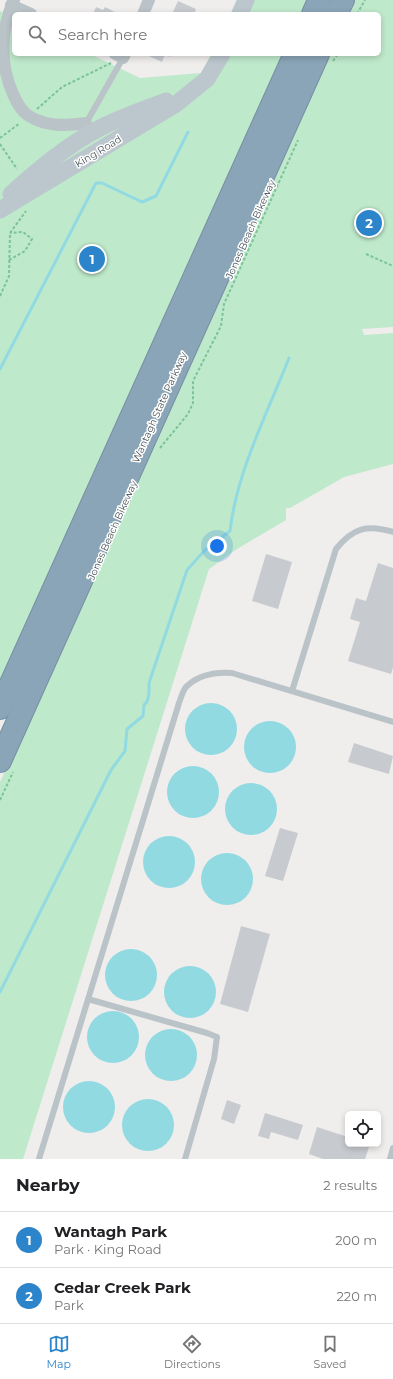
<!DOCTYPE html>
<html lang="en">
<head>
<meta charset="utf-8">
<style>
	body { margin:0; font-family:Montserrat,sans-serif; background:#f6f6f6; color:#202124 }
	.controls { position:absolute; right:12px; bottom:12px; display:grid; overflow:hidden; border-radius:6px; box-shadow:0 2px 6px #0003 }
	.controls button { width:36px; height:36px; display:grid; place-items:center; padding:0; border:0; border-bottom:1px solid #e0e0e0; background:#fff; color:#202124; font:20px sans-serif }
	.you { position:absolute; left:217px; top:546px; width:14px; height:14px; margin:-10px; border:3px solid #fff; border-radius:50%; background:#1a73e8; box-shadow:0 0 0 6px #1a73e833 }
	.badge { display:grid; place-items:center; width:26px; height:26px; border-radius:50%; background:#2c84cb; color:#fff; font-size:13px; font-weight:700 }
	.pin { position:absolute; translate:-50% -50%; border:2px solid #fff; box-shadow:0 1px 4px #0006 }
	.list { margin:0; padding:0; list-style:none }
	h2 { display:flex; justify-content:space-between; align-items:center; height:52px; margin:0; padding:0 16px; font-size:17px }
	h2 small { font-size:13px; font-weight:400; color:#757577 }
	.list li { display:grid; grid-template-columns:26px 1fr auto; gap:12px; align-items:center; box-sizing:border-box; height:56px; padding:0 16px; border-top:1px solid #e0e0e0 }
	.list b { display:block; font-size:15px; white-space:nowrap }
	.list p { margin:0; font-size:13px; white-space:nowrap; color:#757577 }
	.list em { font-size:13px; font-style:normal; color:#757577 }
	.icon { flex:none; width:22px; height:22px; fill:none; stroke:currentColor; stroke-width:2; stroke-linecap:round; stroke-linejoin:round }
	.map { position:relative; flex:none; width:393px; height:1159px; overflow:hidden }
	.search { position:absolute; background:#fff; box-shadow:0 2px 6px #0003; left:12px; right:12px; top:12px; height:44px; display:flex; align-items:center; gap:10px; box-sizing:border-box; padding:0 14px; border-radius:6px; color:#757577; font-size:15px }
	.sheet { height:164px; background:#fff }
	nav { display:flex; justify-content:space-around; align-items:center; box-sizing:border-box; height:56px; border-top:1px solid #e0e0e0; background:#fff; font-size:11px; color:#757577 }
	nav a { display:grid; justify-items:center; gap:2px }
	nav .on { color:#2c84cb }
	.map>svg:first-child { display:block }
</style>
</head>
<body>
<div class="map">
<svg width="393" height="1159" viewBox="0 0 393 1159">
	<rect width="100%" height="100%" fill="#f0eded"/>
	<g fill="#bfe9cb">
		<path d="M 237,0 L 306,0 L 300,14 L 230,14 Z"/>
		<path d="M 352,0 L 393,0 L 393,327 L 362,329 L 364,335 L 393,333 L 393,464 L 344,477 L 290,508 L 286,508 L 286,520 L 237,549 L 209,569 L 23,1159 L 0,1159 L 0,782 L 327,54 L 379,54 L 379,14 L 345,14 Z"/>
		<path d="M 0,11 L 14,17 L 14,54 L 90,54 L 140,78 L 201,73 L 211,54 L 282,54 L 0,680 Z"/>
	</g>
	<g fill="#91dae2">
		<circle cx="211" cy="729" r="26"/>
		<circle cx="270" cy="747" r="26"/>
		<circle cx="193" cy="792" r="26"/>
		<circle cx="251" cy="809" r="26"/>
		<circle cx="169" cy="862" r="26"/>
		<circle cx="227" cy="879" r="26"/>
		<circle cx="131" cy="975" r="26"/>
		<circle cx="190" cy="992" r="26"/>
		<circle cx="113" cy="1037" r="26"/>
		<circle cx="171" cy="1055" r="26"/>
		<circle cx="89" cy="1107" r="26"/>
		<circle cx="148" cy="1125" r="26"/>
	</g>
	<g fill="none" stroke-linecap="round" stroke-linejoin="round">
		<g stroke="#91dae2" stroke-width="3">
			<path d="M 0,369 L 96,183 L 102,183 L 142,202 L 156,196 L 188,132"/>
			<path d="M 0,992 L 111,770 L 125,751 L 127,729 L 143,716 L 144,705 C 150,700 149,691 149,683 L 187,570 L 205,550 L 230,531 C 237,471 267,414 289,358"/>
		</g>
	</g>
	<g fill="#c7cbcf">
		<path d="M 178,1 L 196,9 L 194,14 L 172,14 Z"/>
		<path d="M 96,7 L 103,10 L 105,7 L 117,13 L 93,14 Z"/>
		<path d="M 149,54 L 172,54 L 170,57 L 165,54 L 162,62 L 149,56 Z"/>
		<path d="M 266,554 L 292,562 L 278,609 L 252,601 Z"/>
		<path d="M 378,563 L 393,568 L 393,667 L 391,674 L 348,661 L 360,622 L 350,619 L 356,598 L 366,601 Z"/>
		<path d="M 354,743 L 393,756 L 389,774 L 348,762 Z"/>
		<path d="M 280,828 L 298,833 L 283,881 L 265,876 Z"/>
		<path d="M 241,926 L 270,934 L 248,1012 L 220,1004 Z"/>
		<path d="M 227,1100 L 241,1105 L 234,1124 L 221,1119 Z"/>
		<path d="M 265,1113 L 303,1125 L 298,1140 L 271,1132 L 269,1139 L 258,1136 Z"/>
		<path d="M 317,1127 L 348,1137 L 348,1144 L 370,1144 L 365,1159 L 323,1159 L 309,1154 Z"/>
	</g>
	<g fill="none" stroke-linecap="round" stroke-linejoin="round">
		<defs>
			<g id="highway">
				<path d="M 313,14 L 319,0"/>
				<path d="M 336,14 L 343,0"/>
				<path d="M 0,708 L 295,54"/>
				<path d="M 0,761 L 318,54"/>
			</g>
		</defs>
		<use href="#highway" stroke="#7590a3" stroke-width="24"/>
		<g stroke="#7bc498" stroke-width="2" stroke-dasharray="3 2" stroke-linecap="butt">
			<path d="M 357,14 L 365,0"/>
			<path d="M 333,61 L 338,54"/>
			<path d="M 37,109 L 62,87 L 111,63"/>
			<path d="M 0,138 L 20,123"/>
			<path d="M 0,144 L 17,169"/>
			<path d="M 366,254 L 393,266"/>
			<path d="M 9,260 L 25,251 L 32,239 L 23,232 L 10,233"/>
			<path d="M 0,296 L 9,276 L 10,233 L 26,211"/>
			<path d="M 160,448 L 188,414 L 193,403 L 193,381 L 221,326 L 224,304 L 298,140"/>
			<path d="M 0,800 L 13,772"/>
		</g>
		<g stroke="#bac3c8" stroke-width="6">
			<path d="M 85,125 L 123,58"/>
			<path d="M 292,691 L 336,549 C 353,528 367,524 393,532"/>
			<path d="M 88,999 L 207,1033 L 217,1037 L 214,1059 L 185,1159"/>
			<path d="M 39,1159 L 179,703 C 181,698 183,689 187,686 C 200,674 216,672 232,673 L 393,722"/>
			<path d="M 390,1159 L 393,1148"/>
		</g>
		<g stroke="#bac3c8" stroke-width="12">
			<path d="M 14,0 C 0,30 0,65 13,94 C 17,103 21,111 29,116 C 46,127 67,126 86,123"/>
			<path d="M 11,5 L 31,14"/>
			<path d="M 143,14 L 149,0"/>
			<path d="M 115,54 L 123,58 L 125,54"/>
		</g>
		<g stroke="#bbc6cd" stroke-width="17">
			<path d="M 240,14 L 246,0"/>
			<path d="M 11,194 C 39,169 67,145 100,128 C 121,117 144,109 166,101"/>
			<path d="M 0,210 L 176,104 L 207,79 L 222,54"/>
		</g>
		<use href="#highway" stroke="#8aa5b7" stroke-width="22"/>
	</g>
	<g text-anchor="middle" stroke-width="3" stroke-linejoin="round" paint-order="stroke">
		<g font-size="10" fill="#475258" stroke="#fff">
			<text transform="translate(98 151) rotate(-31)" y="4">King Road</text>
			<text transform="translate(250 229) rotate(-66)" y="4">Jones Beach Bikeway</text>
			<text transform="translate(159 407) rotate(-66)" y="4">Wantagh State Parkway</text>
			<text transform="translate(112 530) rotate(-66)" y="4">Jones Beach Bikeway</text>
		</g>
	</g>
</svg>
<div class="controls">
<button><svg class="icon" aria-label="locate" viewBox="0 0 24 24"><circle cx="12" cy="12" r="6"/><path d="M12 2v4M12 18v4M2 12h4M18 12h4"/></svg></button>
</div>
<div class="you"></div>
<div class="pin badge" style="left:92px;top:259px">1</div>
<div class="pin badge" style="left:369px;top:223px">2</div>
<div class="search"><svg class="icon" aria-label="search" viewBox="0 0 24 24"><circle cx="10" cy="10" r="6"/><path d="M15 15l6 6"/></svg>Search here</div>
</div>
<section class="sheet">
<h2>Nearby<small>2 results</small></h2>
<ul class="list">
<li><span class="badge">1</span><div><b>Wantagh Park</b><p>Park · King Road</p></div><em>200 m</em></li>
<li><span class="badge">2</span><div><b>Cedar Creek Park</b><p>Park</p></div><em>220 m</em></li>
</ul>
</section>
<nav>
<a class="on"><svg class="icon" aria-label="map" viewBox="0 0 24 24"><path d="M3 6l6-2 6 2 6-2v14l-6 2-6-2-6 2zM9 4v14M15 6v14"/></svg>Map</a>
<a><svg class="icon" aria-label="directions" viewBox="0 0 24 24"><path d="M12 3l9 9-9 9-9-9zM9 14v-3h6M13 9l2 2-2 2"/></svg>Directions</a>
<a><svg class="icon" aria-label="saved" viewBox="0 0 24 24"><path d="M7 4h10v16l-5-4-5 4z"/></svg>Saved</a>
</nav>
</body>
</html>
